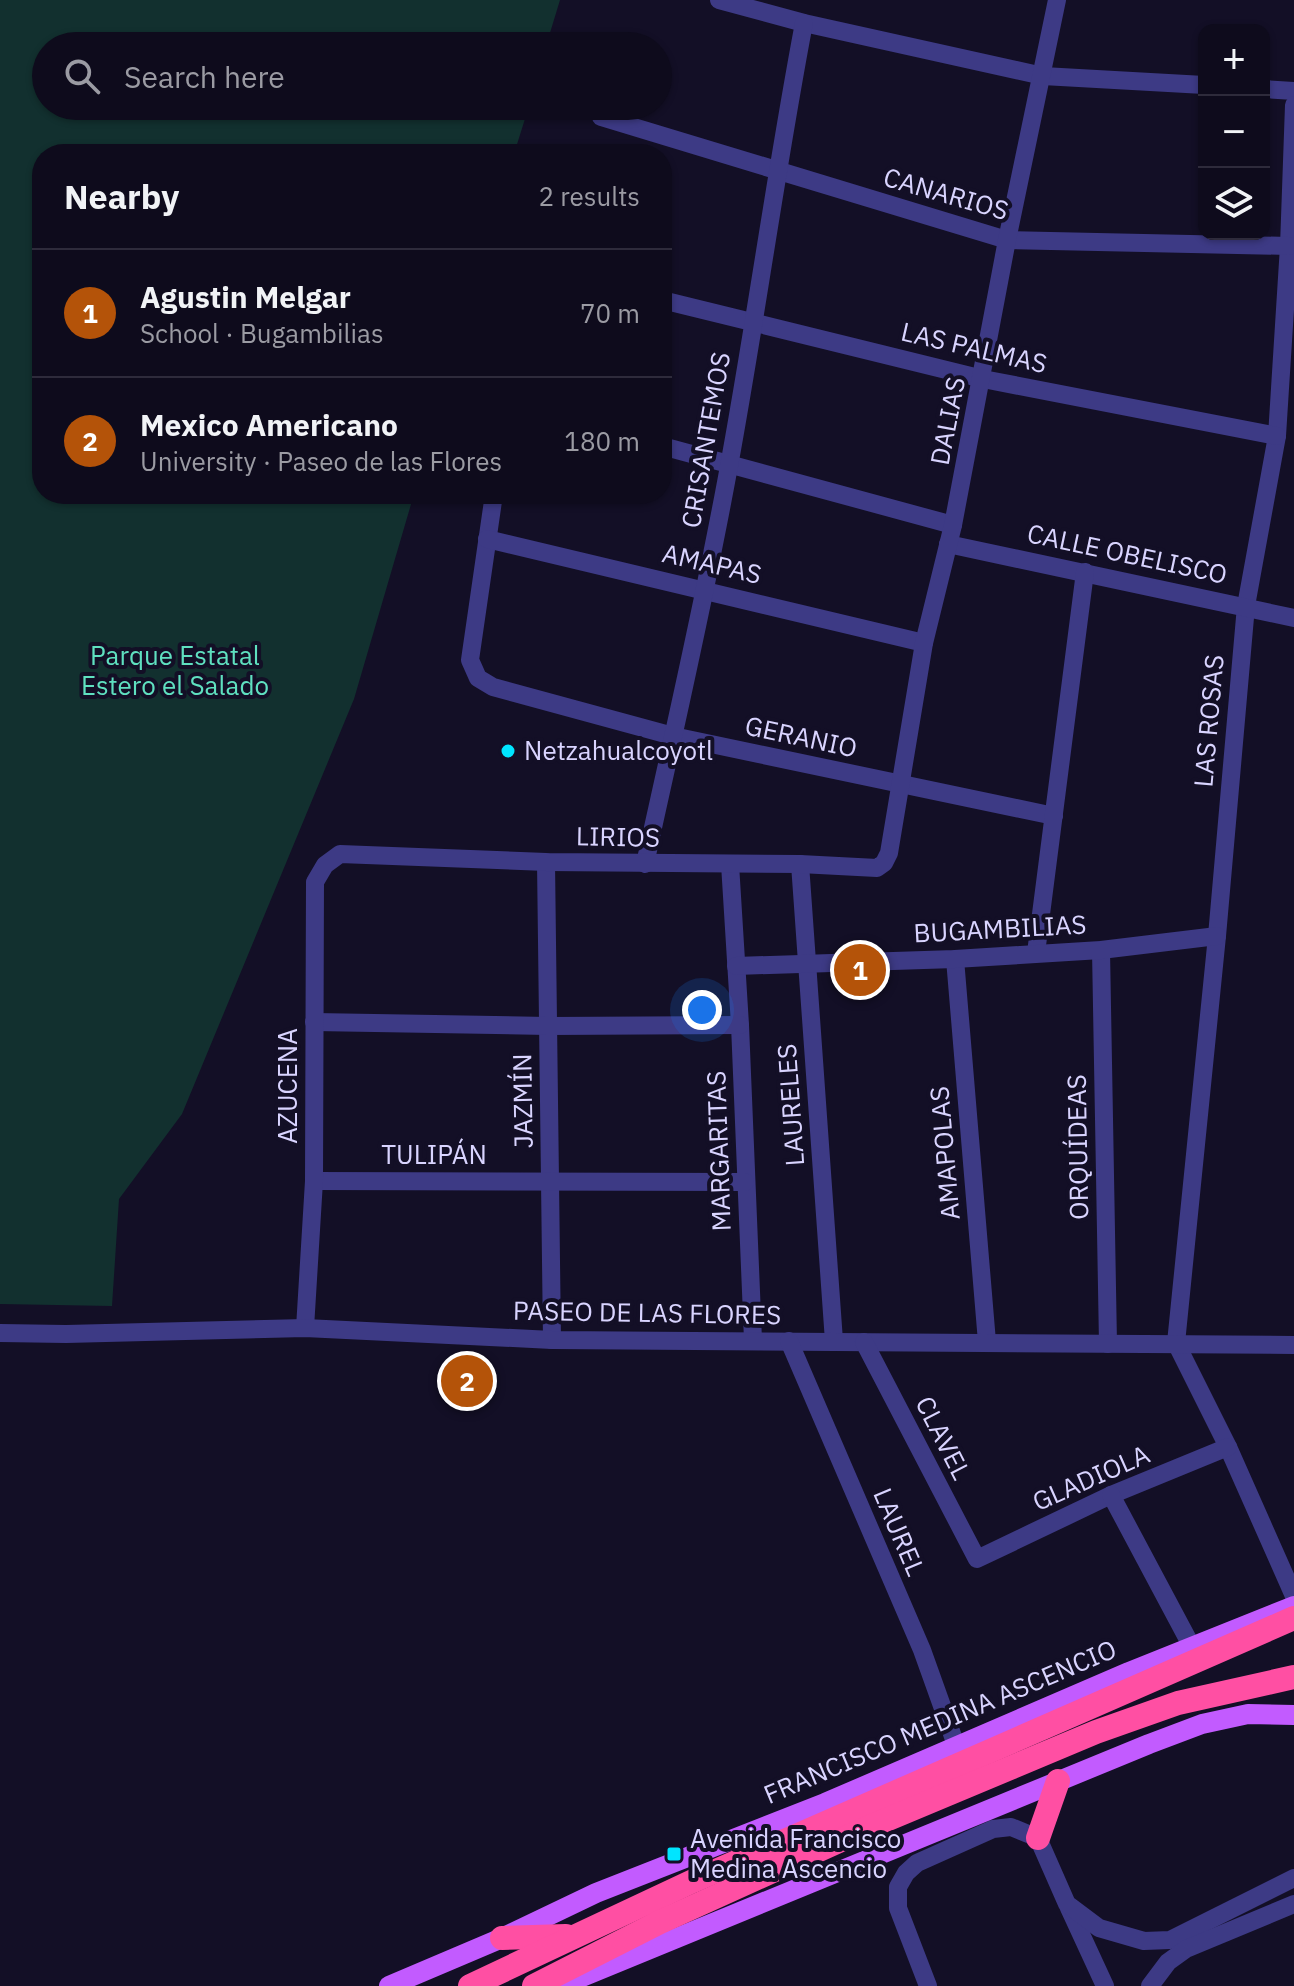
<!DOCTYPE html>
<html lang="en">
<head>
<meta charset="utf-8">
<style>
	body { margin:0; font-family:"IBM Plex Sans",sans-serif; background:#1c1929; color:#f1f3f6 }
	.controls { position:absolute; right:24px; top:24px; display:grid; overflow:hidden; border-radius:16px; box-shadow:0 2px 6px #0004 }
	.controls button { width:72px; height:72px; display:grid; place-items:center; padding:0; border:0; border-bottom:2px solid #2e2b3b; background:#0e0b1c; color:#f1f3f6; font:40px sans-serif }
	.you { position:absolute; left:702px; top:1010px; width:28px; height:28px; margin:-20px; border:6px solid #fff; border-radius:50%; background:#1a73e8; box-shadow:0 0 0 12px #1a73e833 }
	.badge { display:grid; place-items:center; width:52px; height:52px; border-radius:50%; background:#b45309; color:#fff; font-size:26px; font-weight:700 }
	.pin { position:absolute; translate:-50% -50%; border:4px solid #fff; box-shadow:0 2px 8px #0006 }
	.list { margin:0; padding:0; list-style:none }
	h2 { display:flex; justify-content:space-between; align-items:center; height:104px; margin:0; padding:0 32px; font-size:34px }
	h2 small { font-size:26px; font-weight:400; color:#9b9ba3 }
	.list li { display:grid; grid-template-columns:52px 1fr auto; gap:24px; align-items:center; box-sizing:border-box; height:128px; padding:0 32px; border-top:2px solid #2e2b3b }
	.list b { display:block; font-size:30px; white-space:nowrap }
	.list p { margin:0; font-size:26px; white-space:nowrap; color:#9b9ba3 }
	.list em { font-size:26px; font-style:normal; color:#9b9ba3 }
	.icon { flex:none; width:44px; height:44px; fill:none; stroke:currentColor; stroke-width:2; stroke-linecap:round; stroke-linejoin:round }
	.map { position:relative; flex:none; width:1294px; height:1986px; overflow:hidden }
	.search { position:absolute; background:#0e0b1c; box-shadow:0 2px 6px #0004; left:32px; top:32px; width:640px; height:88px; display:flex; align-items:center; gap:20px; box-sizing:border-box; padding:0 28px; border-radius:44px; color:#9b9ba3; font-size:30px }
	.panel { position:absolute; background:#0e0b1c; box-shadow:0 2px 6px #0004; left:32px; top:144px; width:640px; height:360px; border-radius:32px }
	.map>svg:first-child { display:block }
</style>
</head>
<body>
<div class="map">
<svg width="1294" height="1986" viewBox="0 0 1294 1986">
	<rect width="100%" height="100%" fill="#130f26"/>
	<path fill="#12302f" d="M 0,0 L 560,0 L 546,46 L 46,46 L 46,106 L 529,106 L 514,154 L 42,154 L 42,494 L 414,494 L 354,699 L 182,1114 L 119,1199 L 112,1306 L 0,1304 Z"/>
	<g fill="none" stroke-linecap="round" stroke-linejoin="round">
		<g stroke="#3d3a85" stroke-width="18">
			<path d="M 719,0 L 804,23 L 1043,76 L 1204,85"/>
			<path d="M 1264,89 L 1294,91"/>
			<path d="M 1294,105 L 1289,246 L 1277,436 L 1246,606 L 1217,936 L 1176,1343 L 1228,1447 L 1294,1596"/>
			<path d="M 601,117 L 1007,240 L 1289,246"/>
			<path d="M 662,300 L 983,379 L 1277,436"/>
			<path d="M 662,446 L 953,525"/>
			<path d="M 494,494 L 470,660 L 478,678 L 493,687 L 673,736 L 1054,816"/>
			<path d="M 487,539 L 924,643"/>
			<path d="M 948,544 L 1294,618"/>
			<path d="M 546,862 L 552,1340"/>
			<path d="M 645,864 C 674,731 705,599 729,466 C 756,319 776,170 804,23"/>
			<path d="M 730,864 L 740,1025 L 753,1340"/>
			<path d="M 800,864 L 834,1341"/>
			<path d="M 1101,950 L 1108,1344"/>
			<path d="M 1036,953 L 1085,572"/>
			<path d="M 955,959 L 987,1342"/>
			<path d="M 736,966 L 955,959 L 1101,950 L 1217,936"/>
			<path d="M 314,1022 L 548,1026 L 740,1025"/>
			<path d="M 314,1181 L 745,1182"/>
			<path d="M 305,1328 L 314,1181 L 315,882 L 325,865 L 340,854 L 546,862 L 800,864 L 877,868 L 884,863 L 889,853 L 924,643 L 953,525 L 1007,240 L 1057,0"/>
			<path d="M 0,1333 L 66,1334 L 305,1328 L 552,1340 L 1294,1345"/>
			<path d="M 789,1341 L 922,1650 L 956,1745"/>
			<path d="M 864,1342 L 977,1559 L 1111,1495 L 1228,1447"/>
			<path d="M 1111,1495 L 1192,1647"/>
			<path d="M 1069,1908 L 1105,1986"/>
			<path d="M 928,1986 L 898,1908 L 898,1887 L 906,1873 L 917,1863 L 993,1829 L 1011,1827 L 1038,1838 L 1067,1904 L 1099,1928 L 1144,1941 L 1170,1940 L 1294,1878"/>
			<path d="M 1150,1986 L 1168,1962 L 1186,1949 L 1294,1904"/>
		</g>
		<g stroke="#c25bff" stroke-width="20">
			<path d="M 389,1986 L 502,1938 L 596,1893 L 825,1803 L 1129,1672 L 1294,1606"/>
			<path d="M 560,1986 L 1149,1744 L 1202,1724 L 1248,1714 L 1294,1715"/>
		</g>
		<g stroke="#ff4fa3" stroke-width="24">
			<path d="M 1038,1838 L 1058,1781"/>
			<path d="M 502,1938 L 566,1936"/>
			<path d="M 470,1986 L 693,1881 L 1294,1618"/>
			<path d="M 534,1986 L 660,1922 L 874,1825 L 1096,1732 L 1178,1703 L 1294,1677"/>
		</g>
	</g>
	<g fill="#00e5ff" stroke="#130f26" stroke-width="3">
		<circle cx="508" cy="751" r="8"/>
		<rect x="666" y="1846" width="16" height="16" rx="4"/>
	</g>
	<g text-anchor="middle" stroke-width="8" stroke-linejoin="round" paint-order="stroke">
		<g font-size="26" fill="#d9d4ff" stroke="#130f26">
			<text transform="translate(946 194) rotate(16)" y="9">CANARIOS</text>
			<text transform="translate(974 348) rotate(13)" y="9">LAS PALMAS</text>
			<text transform="translate(948 421) rotate(-79)" y="9">DALIAS</text>
			<text transform="translate(706 440) rotate(-80)" y="9">CRISANTEMOS</text>
			<text transform="translate(1127 554) rotate(12)" y="9">CALLE OBELISCO</text>
			<text transform="translate(712 564) rotate(13)" y="9">AMAPAS</text>
			<text transform="translate(1209 721) rotate(-85)" y="9">LAS ROSAS</text>
			<text transform="translate(801 737) rotate(12)" y="9">GERANIO</text>
			<text transform="translate(618 837) rotate(1)" y="9">LIRIOS</text>
			<text transform="translate(1000 929) rotate(-3)" y="9">BUGAMBILIAS</text>
			<text transform="translate(288 1086) rotate(-90)" y="9">AZUCENA</text>
			<text transform="translate(523 1101) rotate(-91)" y="9">JAZMÍN</text>
			<text transform="translate(791 1105) rotate(-94)" y="9">LAURELES</text>
			<text transform="translate(1078 1147) rotate(-91)" y="9">ORQUÍDEAS</text>
			<text transform="translate(719 1151) rotate(-92)" y="9">MARGARITAS</text>
			<text transform="translate(945 1153) rotate(-95)" y="9">AMAPOLAS</text>
			<text x="434" y="1164">TULIPÁN</text>
			<text transform="translate(647 1313) rotate(1)" y="9">PASEO DE LAS FLORES</text>
			<text transform="translate(943 1438) rotate(63)" y="9">CLAVEL</text>
			<text transform="translate(1091 1478) rotate(-24)" y="9">GLADIOLA</text>
			<text transform="translate(899 1532) rotate(67)" y="9">LAUREL</text>
			<text transform="translate(940 1722) rotate(-23)" y="9">FRANCISCO MEDINA ASCENCIO</text>
		</g>
		<g font-size="26" fill="#5fe0c0" stroke="#130f26">
			<text x="175" y="665">Parque Estatal<tspan x="175" dy="30">Estero el Salado</tspan></text>
		</g>
		<g font-size="26" fill="#d9d4ff" stroke="#130f26" text-anchor="start">
			<text x="524" y="760">Netzahualcoyotl</text>
			<text x="690" y="1848">Avenida Francisco<tspan x="690" dy="30">Medina Ascencio</tspan></text>
		</g>
	</g>
</svg>
<div class="controls">
<button>+</button>
<button>−</button>
<button><svg class="icon" aria-label="layers" viewBox="0 0 24 24"><path d="M12 4l9 5-9 5-9-5zM3 14l9 5 9-5"/></svg></button>
</div>
<div class="you"></div>
<div class="pin badge" style="left:860px;top:970px">1</div>
<div class="pin badge" style="left:467px;top:1381px">2</div>
<div class="search"><svg class="icon" aria-label="search" viewBox="0 0 24 24"><circle cx="10" cy="10" r="6"/><path d="M15 15l6 6"/></svg>Search here</div>
<section class="panel">
<h2>Nearby<small>2 results</small></h2>
<ul class="list">
<li><span class="badge">1</span><div><b>Agustin Melgar</b><p>School · Bugambilias</p></div><em>70 m</em></li>
<li><span class="badge">2</span><div><b>Mexico Americano</b><p>University · Paseo de las Flores</p></div><em>180 m</em></li>
</ul>
</section>
</div>
</body>
</html>
